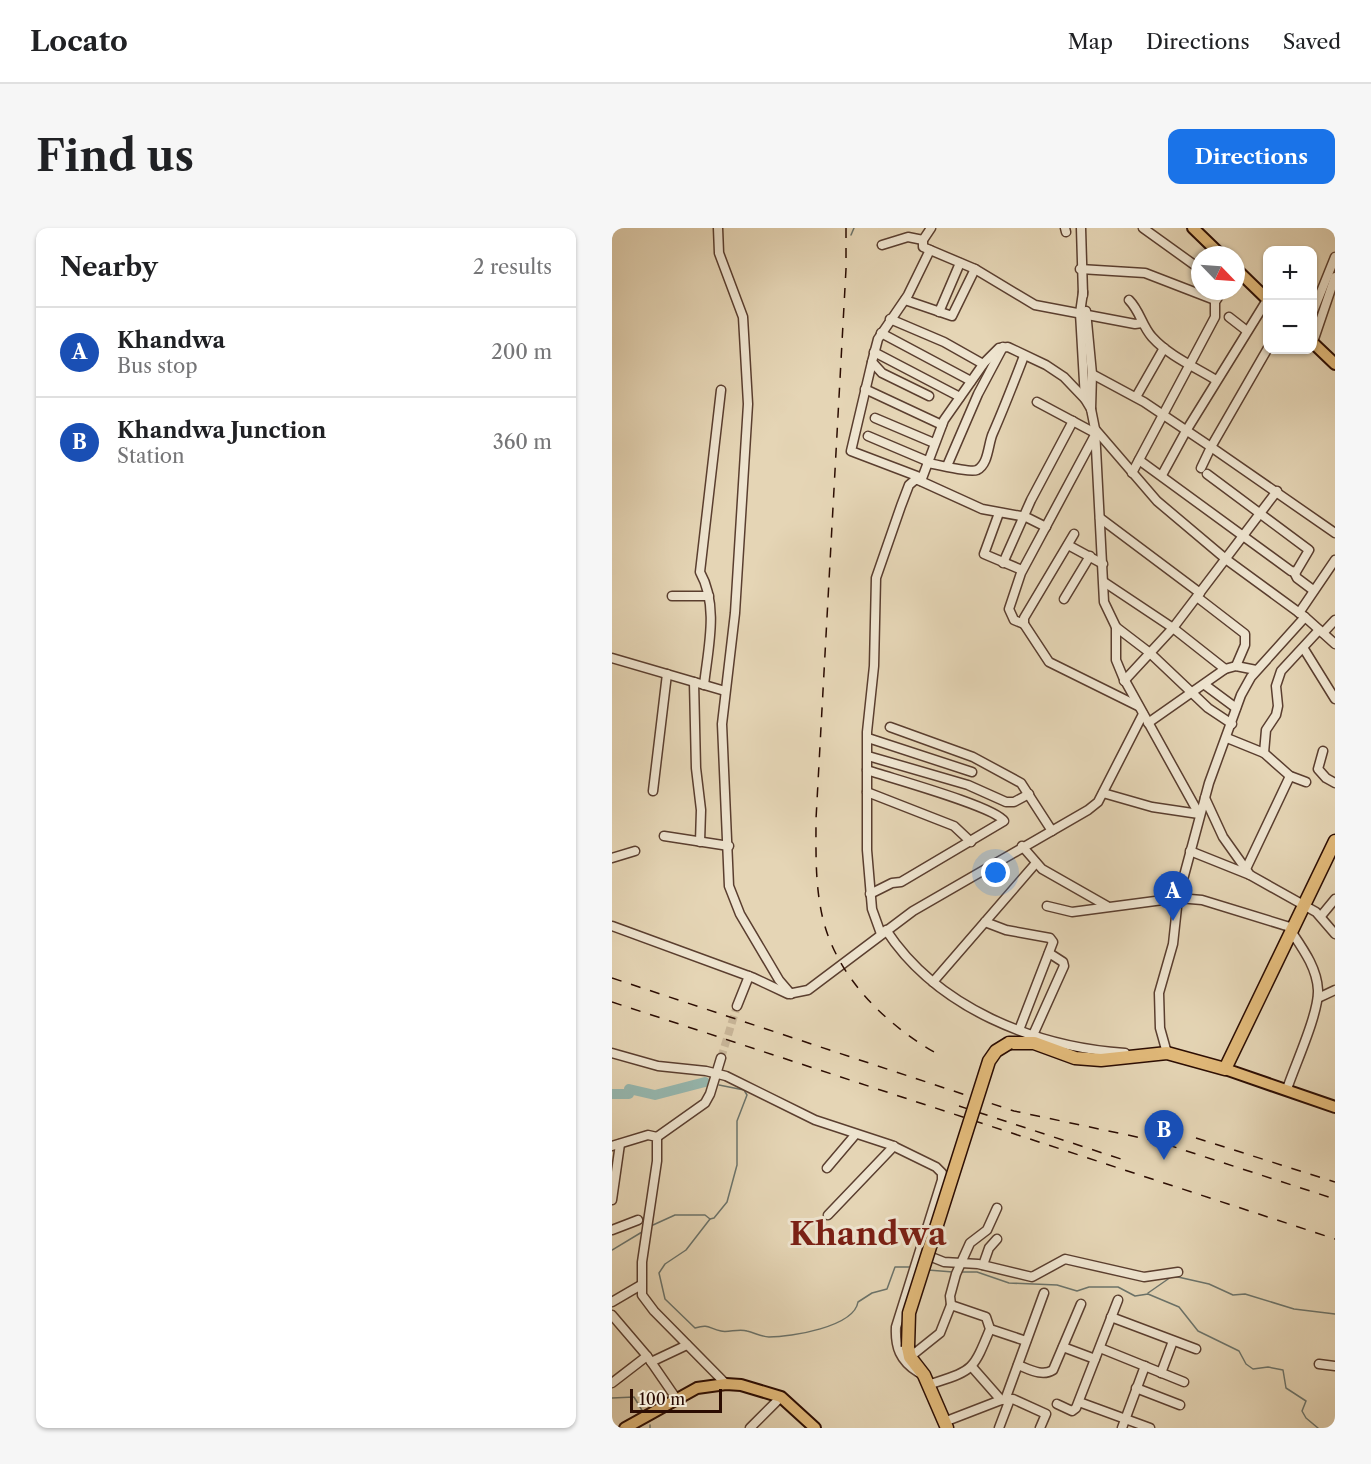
<!DOCTYPE html>
<html lang="en">
<head>
<meta charset="utf-8">
<style>
	body { margin:0; font-family:"Libre Caslon Text",serif; background:#f6f6f6; color:#202124 }
	.controls { position:absolute; right:18px; top:18px; display:grid; overflow:hidden; border-radius:12px; box-shadow:0 2px 4px #0004 }
	.controls button { width:54px; height:54px; display:grid; place-items:center; padding:0; border:0; border-bottom:2px solid #e0e0e0; background:#fff; color:#202124; font:30px sans-serif }
	.compass { position:absolute; left:579px; top:18px; width:54px; height:54px; border-radius:50%; background:#fff; box-shadow:0 2px 4px #0004; rotate:115deg }
	.scale { position:absolute; left:18px; bottom:15px; width:92px; box-sizing:border-box; padding-left:6px; border:3px solid #2b0c02; border-top:0; font-size:16px; line-height:21px; white-space:nowrap; color:#2b0c02; -webkit-text-stroke:4px #eee4cf; paint-order:stroke }
	.you { position:absolute; left:384px; top:645px; width:21px; height:21px; margin:-15px; border:4px solid #fff; border-radius:50%; background:#1a73e8; box-shadow:0 0 0 9px #1a73e833 }
	.badge { display:grid; place-items:center; width:39px; height:39px; border-radius:50%; background:#1a73e8; color:#fff; font-size:20px; font-weight:700 }
	.pin { position:absolute; translate:-50% -50px; filter:drop-shadow(0 2px 3px #0008) }
	.pin::after { content:''; position:absolute; top:32px; width:21px; height:18px; background:inherit; clip-path:polygon(0 0,100% 0,50% 100%) }
	.list { margin:0; padding:0; list-style:none }
	h2 { display:flex; justify-content:space-between; align-items:center; height:78px; margin:0; padding:0 24px; font-size:26px }
	h2 small { font-size:20px; font-weight:400; color:#757577 }
	.list li { display:grid; grid-template-columns:39px 1fr auto; gap:18px; align-items:center; box-sizing:border-box; height:90px; padding:0 24px; border-top:2px solid #e0e0e0 }
	.list b { display:block; font-size:22px; white-space:nowrap }
	.list p { margin:0; font-size:20px; white-space:nowrap; color:#757577 }
	.list em { font-size:20px; font-style:normal; color:#757577 }
	.map { position:relative; flex:none; width:723px; height:1200px; overflow:hidden; border-radius:12px }
	header { display:flex; align-items:center; gap:36px; box-sizing:border-box; height:84px; padding:0 30px; background:#fff; border-bottom:2px solid #e0e0e0 }
	header strong { font-size:28px }
	nav { display:flex; gap:33px; margin-inline-start:auto; font-size:21px }
	.intro { display:flex; align-items:center; justify-content:space-between; box-sizing:border-box; height:144px; padding:0 36px }
	h1 { margin:0; font-size:42px }
	.button { padding:15px 27px; border-radius:12px; background:#1a73e8; color:#fff; font-size:21px; font-weight:700 }
	main { display:flex; gap:36px; padding:0 36px }
	aside { flex:1; background:#fff; border-radius:12px; box-shadow:0 2px 4px #0004 }
	.map>svg:first-child { display:block }
</style>
</head>
<body>
<header>
<strong>Locato</strong>
<nav><a>Map</a><a>Directions</a><a>Saved</a></nav>
</header>
<div class="intro"><h1>Find us</h1><a class="button">Directions</a></div>
<main>
<aside>
<h2>Nearby<small>2 results</small></h2>
<ul class="list">
<li><span class="badge" style="background:#1a4fb4">A</span><div><b>Khandwa</b><p>Bus stop</p></div><em>200 m</em></li>
<li><span class="badge" style="background:#1a4fb4">B</span><div><b>Khandwa Junction</b><p>Station</p></div><em>360 m</em></li>
</ul>
</aside>
<div class="map">
<svg width="723" height="1200" viewBox="0 0 723 1200">
	<rect width="100%" height="100%" fill="#e5d5b5"/>
	<filter id="stains"><feTurbulence type="fractalNoise" baseFrequency=".00333" numOctaves="4"/><feColorMatrix values="0 0 0 0 .2 0 0 0 0 .09 0 0 0 0 .02 0 0 0 .5 -.17"/></filter>
	<radialGradient id="worn" r=".72"><stop offset=".6" stop-color="#630" stop-opacity="0"/><stop offset="1" stop-color="#630" stop-opacity=".3"/></radialGradient>
	<g fill="none" stroke-linecap="round" stroke-linejoin="round">
		<g stroke="#6b736a" stroke-width="1.5">
			<path d="M 239,7 L 242,0"/>
			<path d="M 98,991 L 74,1022 L 53,1036 L 47,1045 L 53,1071 L 83,1100 C 97,1096 96,1100 109,1103 C 116,1105 127,1100 135,1103 C 143,1105 150,1109 157,1109 C 179,1109 242,1099 246,1074 L 260,1065 L 275,1061 L 283,1039 L 299,1039"/>
			<path d="M 41,997 L 63,987 L 93,987 L 98,991 L 102,990 L 115,974 L 125,937 L 125,893 L 135,867 L 132,862 L 107,857"/>
			<path d="M 0,1022 L 30,1004"/>
			<path d="M 316,1042 L 341,1044"/>
			<path d="M 349,1044 L 365,1044 L 397,1055 L 445,1057 L 465,1063 L 477,1059 L 506,1059 L 523,1068 L 536,1066 L 567,1079 L 586,1103 L 627,1123 L 634,1136 L 641,1141 L 656,1139 L 671,1142 L 674,1160 L 694,1173 L 690,1183 L 694,1190 L 706,1200"/>
			<path d="M 536,1065 L 559,1049 L 566,1049 L 597,1056 L 621,1067 L 633,1066 L 682,1081 L 723,1086"/>
			<path d="M 0,1170 L 22,1169 L 31,1184"/>
			<path d="M 38,1197 L 38,1200"/>
		</g>
		<path stroke="#96b8b0" stroke-width="10" d="M 0,866 L 17,866 L 17,861 L 43,867 L 93,854"/>
		<path stroke="#c9b79a" stroke-width="8" stroke-dasharray="8 4" stroke-linecap="butt" d="M 109,830 L 125,778"/>
		<defs>
			<g id="minor">
				<path d="M 106,0 L 107,25 L 131,89 L 136,176 L 123,385 L 110,496 L 117,658 L 128,686 L 167,752 L 179,766"/>
				<path d="M 319,0 L 311,12 L 311,19 L 363,41 L 423,77 L 523,96 L 530,95"/>
				<path d="M 453,0 L 454,4"/>
				<path d="M 469,0 L 471,67"/>
				<path d="M 531,0 L 588,41"/>
				<path d="M 270,17 L 296,9 L 311,12"/>
				<path d="M 468,41 L 533,45 L 603,72"/>
				<path d="M 471,64 L 468,85 L 473,171 L 479,181 L 483,201 L 492,374 L 504,399 L 504,432 L 511,449 L 587,586"/>
				<path d="M 293,72 L 340,88 L 363,41"/>
				<path d="M 517,72 C 528,83 530,98 540,109 C 557,128 583,139 604,152"/>
				<path d="M 474,83 L 480,146 L 479,181"/>
				<path d="M 327,84 L 348,35"/>
				<path d="M 700,86 L 723,29"/>
				<path d="M 617,89 L 635,103"/>
				<path d="M 278,91 L 332,114 L 371,136"/>
				<path d="M 269,105 L 359,153"/>
				<path d="M 701,114 L 723,49"/>
				<path d="M 656,120 L 599,219 L 723,305"/>
				<path d="M 262,124 L 348,169"/>
				<path d="M 260,134 L 239,223 L 310,250"/>
				<path d="M 480,146 L 532,174 L 599,219 L 589,240"/>
				<path d="M 253,161 L 330,197"/>
				<path d="M 317,168 L 270,145 L 260,134 L 266,111 L 296,67 L 318,22"/>
				<path d="M 524,169 L 552,120"/>
				<path d="M 425,174 L 483,205"/>
				<path d="M 263,190 L 322,215"/>
				<path d="M 483,201 L 545,273 L 615,332 L 693,389 L 723,416"/>
				<path d="M 256,208 L 315,233"/>
				<path d="M 527,232 L 679,343 L 684,344 L 697,322 L 595,246"/>
				<path d="M 315,235 C 324,236 358,245 365,242 C 377,236 376,215 381,205 C 392,180 402,154 412,128"/>
				<path d="M 335,238 L 366,166 L 391,119"/>
				<path d="M 520,245 L 603,89 L 603,74 L 610,63"/>
				<path d="M 550,247 L 574,203 L 655,72"/>
				<path d="M 309,253 L 332,192 L 372,135 L 387,120 L 396,119 L 434,137 L 452,149 L 473,171"/>
				<path d="M 387,285 L 372,326 L 410,342"/>
				<path d="M 488,290 L 588,365"/>
				<path d="M 462,306 L 412,390 L 412,396 L 437,434 L 526,478"/>
				<path d="M 456,317 L 491,336"/>
				<path d="M 391,335 L 419,272 L 461,193"/>
				<path d="M 682,344 L 685,350 L 701,362"/>
				<path d="M 492,354 L 561,400 L 613,441"/>
				<path d="M 60,368 L 97,368"/>
				<path d="M 585,369 L 633,406 L 633,417 L 624,438"/>
				<path d="M 452,371 L 478,328"/>
				<path d="M 687,385 L 723,332"/>
				<path d="M 412,396 L 402,392 L 397,381 L 409,345 L 483,207"/>
				<path d="M 504,399 L 538,425 L 596,480 L 620,496"/>
				<path d="M 711,405 L 723,392"/>
				<path d="M 692,421 L 723,471"/>
				<path d="M 0,430 L 113,463"/>
				<path d="M 512,453 L 561,400 L 665,263"/>
				<path d="M 82,454 L 84,540 L 89,582 L 88,614"/>
				<path d="M 92,457 C 96,420 107,378 88,344 L 109,162"/>
				<path d="M 593,457 L 624,480"/>
				<path d="M 536,495 L 613,441 L 624,438 L 644,442"/>
				<path d="M 278,499 L 361,529 L 409,555 L 440,603"/>
				<path d="M 256,510 L 360,544"/>
				<path d="M 615,510 L 652,525 L 678,548 L 694,554"/>
				<path d="M 711,523 L 706,541 L 714,550 L 723,555"/>
				<path d="M 652,525 L 654,502 L 664,487 L 666,478 L 664,458 L 669,443 L 707,402"/>
				<path d="M 256,528 L 356,557 L 394,574 L 402,574 L 417,566"/>
				<path d="M 255,542 C 278,550 382,578 392,593 L 289,654 L 280,655 L 258,666"/>
				<path d="M 41,563 L 55,446"/>
				<path d="M 255,564 L 342,598 L 359,614"/>
				<path d="M 491,565 L 540,579 L 587,586"/>
				<path d="M 593,570 L 611,609 L 638,647 L 704,684 L 723,706"/>
				<path d="M 52,608 L 117,618"/>
				<path d="M 410,618 L 430,641 L 495,678"/>
				<path d="M 578,623 L 638,647"/>
				<path d="M 0,630 L 23,623"/>
				<path d="M 634,641 L 678,548"/>
				<path d="M 435,678 L 460,684 L 566,670 L 590,672 L 681,700"/>
				<path d="M 709,688 L 723,671"/>
				<path d="M 373,694 L 394,702 L 438,710 L 441,714 L 407,802"/>
				<path d="M 0,698 L 142,750 L 176,766 L 196,762 L 301,683 L 476,582 L 486,574 L 531,486"/>
				<path d="M 274,702 C 325,780 423,819 513,825"/>
				<path d="M 269,706 L 260,681 L 255,622 L 255,504 L 262,438 L 264,350 L 289,278 L 297,257 L 304,251 L 370,281 L 414,289 L 434,299"/>
				<path d="M 321,754 L 424,635"/>
				<path d="M 706,770 L 723,762"/>
				<path d="M 125,778 L 137,748"/>
				<path d="M 421,807 L 452,738 L 451,734 L 437,725"/>
				<path d="M 0,825 L 46,838 L 94,843 L 114,848 L 203,892 L 279,917 L 324,939 L 330,945 L 330,952 L 284,1099 C 283,1119 288,1133 306,1144"/>
				<path d="M 555,825 L 548,800 L 547,765 L 561,716 L 566,670 L 597,555 L 629,467 L 639,449 L 693,389"/>
				<path d="M 675,861 C 683,837 707,785 706,762 C 705,740 691,721 679,703"/>
				<path d="M 45,909 L 93,875 L 98,866 L 109,830"/>
				<path d="M 0,918 L 36,907 L 45,909 L 45,933 L 30,1034 L 30,1067 L 42,1083 L 114,1156"/>
				<path d="M 215,940 L 243,907"/>
				<path d="M 0,972 L 8,916"/>
				<path d="M 216,987 L 282,918"/>
				<path d="M 0,1002 L 26,992"/>
				<path d="M 312,1026 L 332,1034 L 366,1036 L 420,1049 L 453,1031 L 532,1049 L 566,1044"/>
				<path d="M 371,1037 L 377,1020 L 385,1011"/>
				<path d="M 0,1074 L 29,1057"/>
				<path d="M 339,1077 L 338,1068 L 344,1046 L 358,1015 L 375,1002 L 385,980"/>
				<path d="M 0,1087 L 35,1128 L 66,1173"/>
				<path d="M 499,1089 L 584,1121"/>
				<path d="M 378,1101 L 414,1113"/>
				<path d="M 451,1119 L 483,1131"/>
				<path d="M 488,1120 L 572,1154"/>
				<path d="M 298,1129 L 328,1105 L 339,1077 L 374,1089 L 378,1101 C 360,1145 361,1142 316,1157"/>
				<path d="M 39,1134 L 75,1117"/>
				<path d="M 707,1136 L 723,1138"/>
				<path d="M 406,1137 C 417,1141 430,1149 441,1142 L 469,1076"/>
				<path d="M 360,1139 L 389,1172"/>
				<path d="M 549,1145 L 561,1113"/>
				<path d="M 0,1155 L 35,1128"/>
				<path d="M 524,1160 L 568,1177"/>
				<path d="M 393,1172 L 432,1065"/>
				<path d="M 467,1174 L 538,1200"/>
				<path d="M 445,1176 L 460,1183 L 464,1180 L 506,1072"/>
				<path d="M 332,1194 L 389,1172 L 401,1171 L 434,1186 L 428,1200"/>
				<path d="M 138,1200 L 169,1169"/>
				<path d="M 387,1200 L 398,1171"/>
				<path d="M 510,1200 L 533,1138"/>
			</g>
			<g id="major">
				<path d="M 581,0 L 609,27"/>
				<path d="M 624,41 L 656,72"/>
				<path d="M 700,114 L 723,136"/>
				<path d="M 613,841 L 723,879"/>
				<path d="M 13,1200 L 85,1160 L 114,1156 L 129,1157 L 169,1169 L 203,1200"/>
			</g>
			<g id="highway">
				<path d="M 397,815 L 422,815 L 463,830 L 489,832 L 555,825 L 613,841 L 723,613"/>
				<path d="M 296,1119 L 298,1129 L 312,1147 L 335,1200"/>
			</g>
		</defs>
		<use href="#minor" stroke="#5a3e2f" stroke-width="11"/>
		<use href="#major" stroke="#2b0c02" stroke-width="14"/>
		<use href="#highway" stroke="#2b0c02" stroke-width="15"/>
		<use href="#minor" stroke="#eee4cf" stroke-width="8"/>
		<use href="#major" stroke="#e2ba7a" stroke-width="10"/>
		<use href="#highway" stroke="#e2ba7a" stroke-width="12"/>
		<g stroke="#2b0c02" stroke-width="1.5" stroke-dasharray="10 10" stroke-linecap="butt">
			<path d="M 234,0 L 234,41 L 204,591 C 204,623 203,655 210,687 C 224,750 275,798 329,828"/>
			<path d="M 0,750 L 402,883 L 544,913 L 723,971"/>
			<path d="M 0,774 L 723,1011"/>
			<path d="M 347,878 L 515,933"/>
			<path d="M 584,910 L 723,954"/>
		</g>
		<defs>
			<path id="highway-bridge" d="M 296,1119 L 297,1085 L 377,833 L 384,823 L 397,815"/>
		</defs>
		<use href="#highway-bridge" stroke="#2b0c02" stroke-width="15" stroke-linecap="butt"/>
		<use href="#highway-bridge" stroke="#e2ba7a" stroke-width="12"/>
	</g>
	<g text-anchor="middle" stroke-width="6" stroke-linejoin="round" paint-order="stroke">
		<g font-size="32" font-weight="bold" fill="#7a1f14" stroke="#eee4cf">
			<text x="256" y="1017">Khandwa</text>
		</g>
	</g>
	<rect width="100%" height="100%" filter="url(#stains)"/>
	<rect width="100%" height="100%" fill="url(#worn)"/>
</svg>
<div class="controls">
<button>+</button>
<button>−</button>
</div>
<svg class="compass" viewBox="-18 -18 36 36"><path d="M0-13l5 13h-10z" fill="#e53935"/><path d="M0 13l5-13h-10z" fill="#757577"/></svg>
<div class="scale">100 m</div>
<div class="you"></div>
<div class="pin badge" style="left:561px;top:693px;background:#1a4fb4">A</div>
<div class="pin badge" style="left:552px;top:932px;background:#1a4fb4">B</div>
</div>
</main>
</body>
</html>
